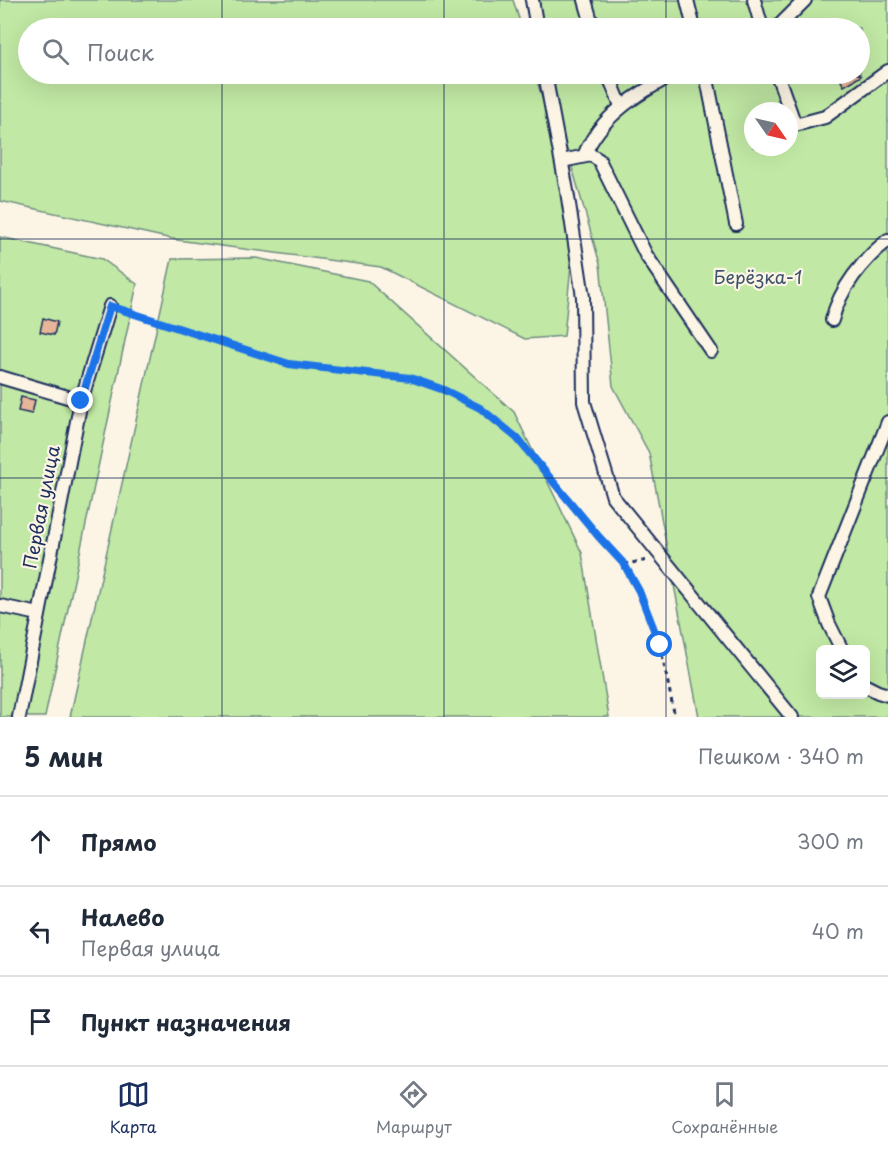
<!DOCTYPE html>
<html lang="ru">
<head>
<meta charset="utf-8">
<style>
	body { margin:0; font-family:"Playpen Sans",sans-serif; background:#f2f2f3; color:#1f2937 }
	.controls { position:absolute; right:18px; bottom:18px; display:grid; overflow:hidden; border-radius:9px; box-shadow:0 6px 24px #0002 }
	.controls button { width:54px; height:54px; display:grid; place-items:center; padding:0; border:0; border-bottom:2px solid #e0e1e3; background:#fff; color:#1f2937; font:30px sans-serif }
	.compass { position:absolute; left:744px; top:102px; width:54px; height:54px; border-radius:50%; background:#fff; box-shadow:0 6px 24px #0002; rotate:124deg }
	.stop { position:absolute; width:18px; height:18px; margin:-14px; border:4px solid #1a73e8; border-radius:50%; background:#fff }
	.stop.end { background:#1a73e8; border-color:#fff; box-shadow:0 2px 6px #0008 }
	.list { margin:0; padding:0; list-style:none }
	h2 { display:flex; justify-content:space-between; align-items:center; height:78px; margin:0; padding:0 24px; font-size:26px }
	h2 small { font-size:20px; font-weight:400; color:#747a83 }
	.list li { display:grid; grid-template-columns:39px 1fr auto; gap:18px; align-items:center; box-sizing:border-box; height:90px; padding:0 24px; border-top:2px solid #e0e1e3 }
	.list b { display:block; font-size:22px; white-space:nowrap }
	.list p { margin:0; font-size:20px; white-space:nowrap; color:#747a83 }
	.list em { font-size:20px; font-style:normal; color:#747a83 }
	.icon { flex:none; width:33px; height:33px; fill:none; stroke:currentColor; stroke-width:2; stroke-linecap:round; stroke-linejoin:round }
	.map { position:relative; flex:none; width:888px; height:717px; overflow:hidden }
	.search { position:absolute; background:#fff; box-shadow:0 6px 24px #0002; left:18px; right:18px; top:18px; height:66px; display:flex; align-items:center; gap:15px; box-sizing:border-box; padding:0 21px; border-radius:33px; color:#747a83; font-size:22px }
	.sheet { height:348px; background:#fff }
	nav { display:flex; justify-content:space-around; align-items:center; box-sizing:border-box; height:84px; border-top:2px solid #e0e1e3; background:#fff; font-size:16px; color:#747a83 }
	nav a { display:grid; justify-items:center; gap:3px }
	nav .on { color:#1b2f5e }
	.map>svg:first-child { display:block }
</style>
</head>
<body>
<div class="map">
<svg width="888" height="717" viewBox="0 0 888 717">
	<rect width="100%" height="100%" fill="#fcf5e5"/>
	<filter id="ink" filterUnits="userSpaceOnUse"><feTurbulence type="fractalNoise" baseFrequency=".0167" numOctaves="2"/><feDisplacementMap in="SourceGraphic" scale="12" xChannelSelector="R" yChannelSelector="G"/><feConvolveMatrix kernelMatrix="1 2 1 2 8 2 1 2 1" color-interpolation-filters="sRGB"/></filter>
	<g filter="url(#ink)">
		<g fill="#c1e8a4" stroke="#6e8c81" stroke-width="1.5" fill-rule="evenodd">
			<path d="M 0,0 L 513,0 L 522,28 L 28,28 L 28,74 L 535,74 L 576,214 L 564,336 L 525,339 L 381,267 L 177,240 L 0,201 Z"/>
			<path d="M 527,0 L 888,0 L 888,717 L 699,717 L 649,453 L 613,386 L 600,264 L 545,74 L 860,74 L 860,28 L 532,28 L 526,8 ZM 753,111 L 789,111 L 789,147 L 753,147 ZM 820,650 L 866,650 L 866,694 L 820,694 Z"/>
			<path d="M 0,237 L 102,259 L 137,284 L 45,717 L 0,717 Z"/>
			<path d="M 256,258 L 368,281 L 514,412 L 582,553 L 609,717 L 70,717 L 172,259 Z"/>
		</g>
		<g fill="#e7b598" stroke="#1b2f5e" stroke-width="1.5">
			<path d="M 837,74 L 859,74 L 861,76 L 844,86 Z"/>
			<path d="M 43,318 L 57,322 L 54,335 L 40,332 Z"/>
			<path d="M 21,397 L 35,400 L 32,414 L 18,411 Z"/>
		</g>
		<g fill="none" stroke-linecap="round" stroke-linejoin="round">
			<defs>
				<g id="minor">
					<path d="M 532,0 L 537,28"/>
					<path d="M 585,0 L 593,28"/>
					<path d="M 687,0 L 694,28"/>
					<path d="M 754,0 L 762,28"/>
					<path d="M 777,28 L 805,0"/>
					<path d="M 545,74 L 567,191 L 583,297 L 584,402 L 613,497 L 792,717"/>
					<path d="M 608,74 L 621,106"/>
					<path d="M 706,74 L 736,224"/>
					<path d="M 777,74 L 795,125 L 825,117 L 888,71"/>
					<path d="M 584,156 C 600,116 637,94 674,74"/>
					<path d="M 562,161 L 591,155 L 599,160 L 646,255 L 711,351"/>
					<path d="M 832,320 C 840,288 863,260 888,240"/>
					<path d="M 0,377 L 81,401"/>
					<path d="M 0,606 L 39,614"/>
					<path d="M 842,650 L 829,624 L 819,597 L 888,422"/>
					<path d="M 866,686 L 878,692 L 888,695"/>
					<path d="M 19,717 L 81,401 L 110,306"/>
				</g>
			</defs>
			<use href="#minor" stroke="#1b2f5e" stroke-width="16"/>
			<g stroke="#1b2f5e" stroke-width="3" stroke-dasharray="4.5 4.5" stroke-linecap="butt">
				<path d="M 123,310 L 289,364 L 410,379 L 444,390 L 480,408 L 517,438 L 599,537 L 624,564 L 649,560"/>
				<path d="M 624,564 L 639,590 L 660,645 L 675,717"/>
			</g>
			<use href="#minor" stroke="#fcf5e5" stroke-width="12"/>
		</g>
	</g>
	<g fill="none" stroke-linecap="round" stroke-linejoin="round" filter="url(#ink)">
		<path stroke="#1a73e8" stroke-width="8" d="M 81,401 L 110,306 L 289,364 L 410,378 L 444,390 L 480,408 L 517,438 L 599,537 L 624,564 L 639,591 L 660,645"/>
	</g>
	<path fill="none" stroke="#1b2f5e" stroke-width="1.5" stroke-opacity="0.55" d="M 222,0 L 222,28M 444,0 L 444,28M 666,0 L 666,28M 222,74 L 222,717M 444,74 L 444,717M 666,74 L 666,717M 0,239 L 888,239M 0,478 L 888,478"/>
	<g text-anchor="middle" stroke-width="4.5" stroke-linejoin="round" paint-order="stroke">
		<g font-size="18" fill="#3c546c" stroke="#fcf5e5">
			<text x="758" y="284">Берёзка-1</text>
		</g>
		<g font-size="18" fill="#1b2f5e" stroke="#fcf5e5">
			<text transform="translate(42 507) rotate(-79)" y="6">Первая улица</text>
		</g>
	</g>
</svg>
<div class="controls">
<button><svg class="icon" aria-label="layers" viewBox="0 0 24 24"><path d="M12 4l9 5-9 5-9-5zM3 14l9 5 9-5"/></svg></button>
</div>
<svg class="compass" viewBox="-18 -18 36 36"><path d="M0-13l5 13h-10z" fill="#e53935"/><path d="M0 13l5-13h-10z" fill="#747a83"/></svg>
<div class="stop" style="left:660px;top:645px"></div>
<div class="stop end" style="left:81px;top:401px"></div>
<div class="search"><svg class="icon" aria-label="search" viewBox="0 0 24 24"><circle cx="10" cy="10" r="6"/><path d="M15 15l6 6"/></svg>Поиск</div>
</div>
<section class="sheet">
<h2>5 мин<small>Пешком · 340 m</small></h2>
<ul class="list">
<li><svg class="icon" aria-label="ahead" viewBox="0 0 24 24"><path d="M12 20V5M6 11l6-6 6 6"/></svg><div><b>Прямо</b></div><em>300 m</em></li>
<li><svg class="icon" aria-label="left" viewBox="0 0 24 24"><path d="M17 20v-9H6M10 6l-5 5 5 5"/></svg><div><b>Налево</b><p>Первая улица</p></div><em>40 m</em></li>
<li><svg class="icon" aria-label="arrive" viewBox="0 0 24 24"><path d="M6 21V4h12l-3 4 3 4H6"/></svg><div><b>Пункт назначения</b></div></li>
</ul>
</section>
<nav>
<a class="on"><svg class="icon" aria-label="map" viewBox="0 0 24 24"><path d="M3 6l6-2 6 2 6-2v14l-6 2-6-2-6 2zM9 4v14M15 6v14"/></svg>Карта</a>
<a><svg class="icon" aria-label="directions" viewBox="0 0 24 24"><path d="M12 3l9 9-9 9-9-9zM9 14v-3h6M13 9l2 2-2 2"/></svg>Маршрут</a>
<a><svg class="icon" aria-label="saved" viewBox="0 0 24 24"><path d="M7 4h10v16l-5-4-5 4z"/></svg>Сохранённые</a>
</nav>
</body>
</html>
